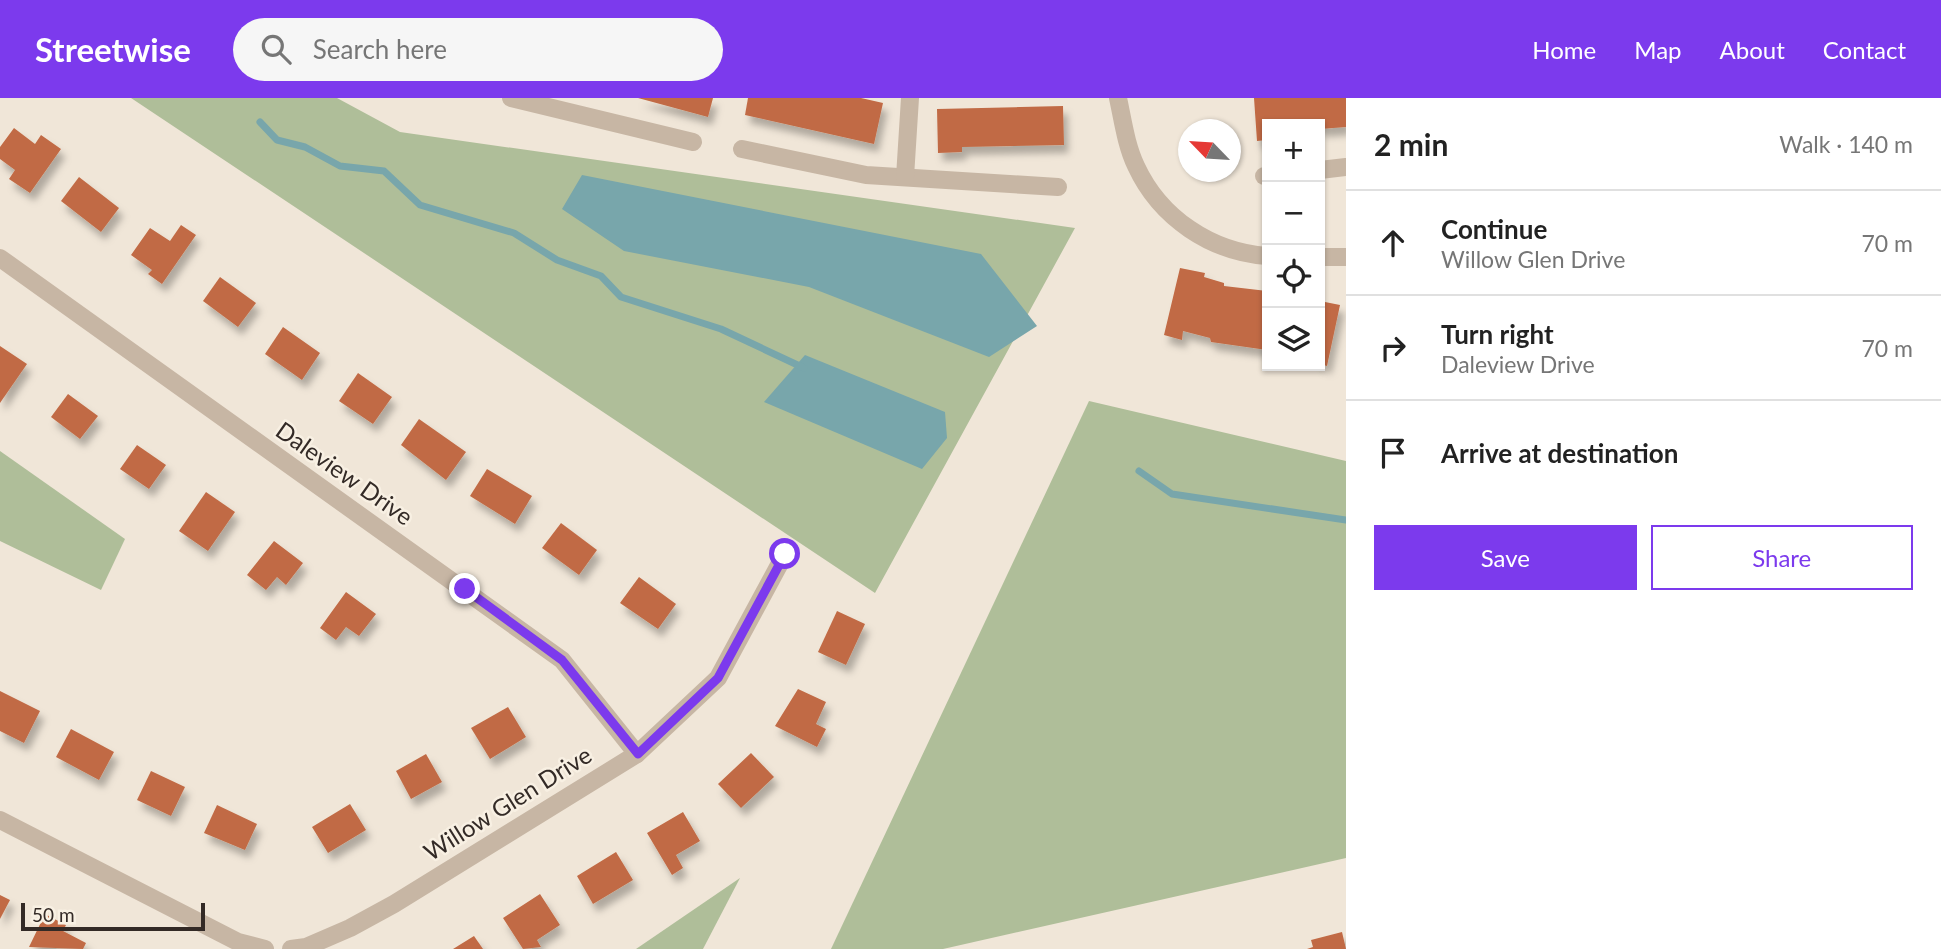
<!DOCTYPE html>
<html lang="en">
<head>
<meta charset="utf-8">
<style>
	body { margin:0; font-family:Lato,sans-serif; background:#f6f6f6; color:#222 }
	.controls { position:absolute; right:21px; top:21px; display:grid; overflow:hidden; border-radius:0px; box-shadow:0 2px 5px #0004 }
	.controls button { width:63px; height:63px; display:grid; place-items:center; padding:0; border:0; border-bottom:2px solid #e0e0e0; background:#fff; color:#222; font:35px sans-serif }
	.compass { position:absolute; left:1178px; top:21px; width:63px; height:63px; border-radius:50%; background:#fff; box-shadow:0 2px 5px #0004; rotate:295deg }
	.scale { position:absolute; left:21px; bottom:18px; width:184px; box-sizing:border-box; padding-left:7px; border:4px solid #332a26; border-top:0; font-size:19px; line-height:24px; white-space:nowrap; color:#332a26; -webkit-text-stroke:5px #f8f0e3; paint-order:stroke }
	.stop { position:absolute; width:21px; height:21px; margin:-16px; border:5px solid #7c3aed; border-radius:50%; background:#fff }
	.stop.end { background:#7c3aed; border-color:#fff; box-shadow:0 2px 7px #0008 }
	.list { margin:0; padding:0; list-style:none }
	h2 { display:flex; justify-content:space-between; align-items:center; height:91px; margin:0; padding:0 28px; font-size:30px }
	h2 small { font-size:23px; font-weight:400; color:#767676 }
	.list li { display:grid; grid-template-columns:46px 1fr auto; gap:21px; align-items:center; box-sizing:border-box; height:105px; padding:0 28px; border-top:2px solid #e0e0e0 }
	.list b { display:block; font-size:26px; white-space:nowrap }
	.list p { margin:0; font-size:23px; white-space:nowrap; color:#767676 }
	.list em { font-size:23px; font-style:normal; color:#767676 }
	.actions { display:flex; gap:14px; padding:21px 28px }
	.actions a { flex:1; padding:16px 0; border:2px solid #7c3aed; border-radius:0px; text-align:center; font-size:24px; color:#7c3aed }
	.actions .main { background:#7c3aed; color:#fff }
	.icon { flex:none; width:38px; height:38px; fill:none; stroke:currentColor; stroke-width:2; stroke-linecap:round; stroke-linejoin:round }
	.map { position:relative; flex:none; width:1346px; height:851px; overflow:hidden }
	header { display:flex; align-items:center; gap:42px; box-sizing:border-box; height:98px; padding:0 35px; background:#7c3aed; color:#fff }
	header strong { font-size:33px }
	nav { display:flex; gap:38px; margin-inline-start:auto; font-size:24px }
	.search { width:490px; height:63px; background:#f6f6f6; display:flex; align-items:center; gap:18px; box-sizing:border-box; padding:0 24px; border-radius:38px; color:#767676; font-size:26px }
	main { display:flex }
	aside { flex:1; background:#fff }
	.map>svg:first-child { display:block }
</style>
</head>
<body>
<header>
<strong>Streetwise</strong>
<div class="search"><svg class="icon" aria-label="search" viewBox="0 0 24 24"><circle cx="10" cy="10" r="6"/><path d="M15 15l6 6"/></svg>Search here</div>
<nav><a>Home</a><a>Map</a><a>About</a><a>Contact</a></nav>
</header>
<main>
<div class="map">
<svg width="1346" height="851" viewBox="0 0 1346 851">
	<defs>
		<filter id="shadow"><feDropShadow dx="4.5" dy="8" stdDeviation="3.5" flood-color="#0004"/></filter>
	</defs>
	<rect width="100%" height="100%" fill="#f0e6d8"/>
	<g fill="#afbe99">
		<path d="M 131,0 L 337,0 L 400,34 L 1075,130 L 875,495 Z"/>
		<path d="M 1089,303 L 1346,363 L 1346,760 L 943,851 L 831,851 Z"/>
		<path d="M 0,353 L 125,441 L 101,492 L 0,443 Z"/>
		<path d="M 740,780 L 703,851 L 636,851 Z"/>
	</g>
	<g fill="#78a6ab">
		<path d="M 582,77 L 981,156 L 1037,228 L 989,259 L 809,189 L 624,153 L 562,111 Z"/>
		<path d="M 805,257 L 945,314 L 947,340 L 922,371 L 764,304 Z"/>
	</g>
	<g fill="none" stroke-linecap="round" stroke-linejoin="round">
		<g stroke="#78a6ab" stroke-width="7">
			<path d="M 260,24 L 277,42 L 305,49 L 340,68 L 384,73 L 420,107 L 514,135 L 557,162 L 601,178 L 621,199 L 721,231 L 804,270"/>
			<path d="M 1139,373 L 1172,396 L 1346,422"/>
		</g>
	</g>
	<g fill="#c16a44" filter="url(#shadow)">
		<path d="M 638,0 L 713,0 L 708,19 Z"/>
		<path d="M 748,0 L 861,0 L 883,5 L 874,46 L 745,17 Z"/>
		<path d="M 1254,0 L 1346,0 L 1346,29 L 1320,31 L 1320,26 L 1267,26 L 1267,42 L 1257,43 Z"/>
		<path d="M 1063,8 L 1064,47 L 962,49 L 962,54 L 938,55 L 937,11 Z"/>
		<path d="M 14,30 L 35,46 L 41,37 L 61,51 L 30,95 L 9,81 L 15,72 L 0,61 L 0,49 Z"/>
		<path d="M 79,79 L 119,110 L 101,134 L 61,103 Z"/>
		<path d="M 181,127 L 196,137 L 162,186 L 148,176 L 152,172 L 131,157 L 150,130 L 170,143 Z"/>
		<path d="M 1180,170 L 1205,175 L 1204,179 L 1224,185 L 1224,188 L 1267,193 L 1267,252 L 1211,244 L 1210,240 L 1183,233 L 1182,242 L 1164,237 Z"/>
		<path d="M 220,179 L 256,205 L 238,229 L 203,203 Z"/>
		<path d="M 1320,203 L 1340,207 L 1327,268 L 1320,266 Z"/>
		<path d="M 283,229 L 320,255 L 302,282 L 265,256 Z"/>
		<path d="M 0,248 L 27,266 L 0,305 Z"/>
		<path d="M 358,275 L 392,299 L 373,326 L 339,303 Z"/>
		<path d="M 68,296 L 98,318 L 80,341 L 51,319 Z"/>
		<path d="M 419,321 L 466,354 L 446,382 L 401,347 Z"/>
		<path d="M 137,347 L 166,367 L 149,391 L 120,371 Z"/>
		<path d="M 487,371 L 532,398 L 515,426 L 470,398 Z"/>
		<path d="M 206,394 L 235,414 L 208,453 L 179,433 Z"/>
		<path d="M 561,425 L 597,452 L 579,477 L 542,450 Z"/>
		<path d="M 274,443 L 303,465 L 286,487 L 277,479 L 266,492 L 247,477 Z"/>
		<path d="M 639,479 L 676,506 L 658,531 L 620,505 Z"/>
		<path d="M 346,494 L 376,516 L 359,538 L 346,529 L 336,542 L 320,530 Z"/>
		<path d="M 837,513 L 865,526 L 846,567 L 818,554 Z"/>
		<path d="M 798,591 L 826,604 L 816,626 L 826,631 L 817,649 L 775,628 Z"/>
		<path d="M 0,593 L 40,613 L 24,645 L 0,633 Z"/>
		<path d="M 508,609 L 526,639 L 490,661 L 471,630 Z"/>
		<path d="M 71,631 L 114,654 L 99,682 L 56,659 Z"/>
		<path d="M 751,655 L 774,679 L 741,710 L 718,686 Z"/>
		<path d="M 426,656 L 442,684 L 411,701 L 396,673 Z"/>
		<path d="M 151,673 L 185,689 L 171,718 L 137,702 Z"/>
		<path d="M 350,706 L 366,732 L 328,755 L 312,729 Z"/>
		<path d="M 217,707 L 257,726 L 245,752 L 204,735 Z"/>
		<path d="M 683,714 L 700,743 L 676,757 L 683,770 L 672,777 L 647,735 Z"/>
		<path d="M 616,754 L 633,782 L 593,806 L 577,778 Z"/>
		<path d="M 540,796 L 560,827 L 537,842 L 541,849 L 523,851 L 503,820 Z"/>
		<path d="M 0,797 L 10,802 L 0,821 Z"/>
		<path d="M 45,816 L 66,827 L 63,833 L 86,845 L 83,851 L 29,849 Z"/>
		<path d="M 1342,834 L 1346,851 L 1307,851 L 1313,849 L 1311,842 Z"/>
		<path d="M 474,838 L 483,851 L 453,851 Z"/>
	</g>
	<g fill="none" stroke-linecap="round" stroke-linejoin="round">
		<g stroke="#c7b6a4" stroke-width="18">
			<path d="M 511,0 L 693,44"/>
			<path d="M 1118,0 C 1123,23 1126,47 1136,68 C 1160,120 1211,154 1267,158"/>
			<path d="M 742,51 L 866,77 L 1058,89"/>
			<path d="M 1320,72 L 1346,69"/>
			<path d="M 1264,78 L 1267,78"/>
			<path d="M 905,79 L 910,0"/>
			<path d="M 1320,159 L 1346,159"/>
			<path d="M 0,160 L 562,562 L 637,656"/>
			<path d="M 0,722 L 238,844 L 265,851"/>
			<path d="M 291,851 L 306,849 L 350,830 L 394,806 L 637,656 L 718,580 L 785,456"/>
		</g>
	</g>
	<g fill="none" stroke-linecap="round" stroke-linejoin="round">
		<path stroke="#7c3aed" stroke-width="9" d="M 465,491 L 562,562 L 638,656 L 718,580 L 785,456"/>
	</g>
	<g text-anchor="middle" stroke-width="5" stroke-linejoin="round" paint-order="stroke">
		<g font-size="24" fill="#332a26" stroke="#f8f0e3">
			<text transform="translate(344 376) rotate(35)" y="8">Daleview Drive</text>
			<text transform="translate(508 706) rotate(-32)" y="8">Willow Glen Drive</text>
		</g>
	</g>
</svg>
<div class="controls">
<button>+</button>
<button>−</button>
<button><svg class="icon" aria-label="locate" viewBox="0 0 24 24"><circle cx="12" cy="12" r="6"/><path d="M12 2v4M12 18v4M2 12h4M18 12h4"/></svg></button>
<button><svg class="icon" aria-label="layers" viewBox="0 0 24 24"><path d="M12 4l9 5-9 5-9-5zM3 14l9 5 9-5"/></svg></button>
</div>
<svg class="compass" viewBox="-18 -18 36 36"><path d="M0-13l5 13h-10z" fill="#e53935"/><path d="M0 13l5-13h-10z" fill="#767676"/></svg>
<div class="scale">50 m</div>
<div class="stop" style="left:785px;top:456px"></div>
<div class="stop end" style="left:465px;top:491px"></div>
</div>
<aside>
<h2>2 min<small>Walk · 140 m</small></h2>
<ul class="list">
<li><svg class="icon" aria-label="ahead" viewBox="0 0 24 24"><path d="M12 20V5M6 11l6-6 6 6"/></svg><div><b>Continue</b><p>Willow Glen Drive</p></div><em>70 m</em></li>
<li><svg class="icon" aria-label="right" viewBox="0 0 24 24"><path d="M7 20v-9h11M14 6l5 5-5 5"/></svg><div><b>Turn right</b><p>Daleview Drive</p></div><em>70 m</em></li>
<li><svg class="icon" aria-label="arrive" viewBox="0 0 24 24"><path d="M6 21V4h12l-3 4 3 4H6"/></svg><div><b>Arrive at destination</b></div></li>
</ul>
<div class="actions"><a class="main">Save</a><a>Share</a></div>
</aside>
</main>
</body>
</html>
